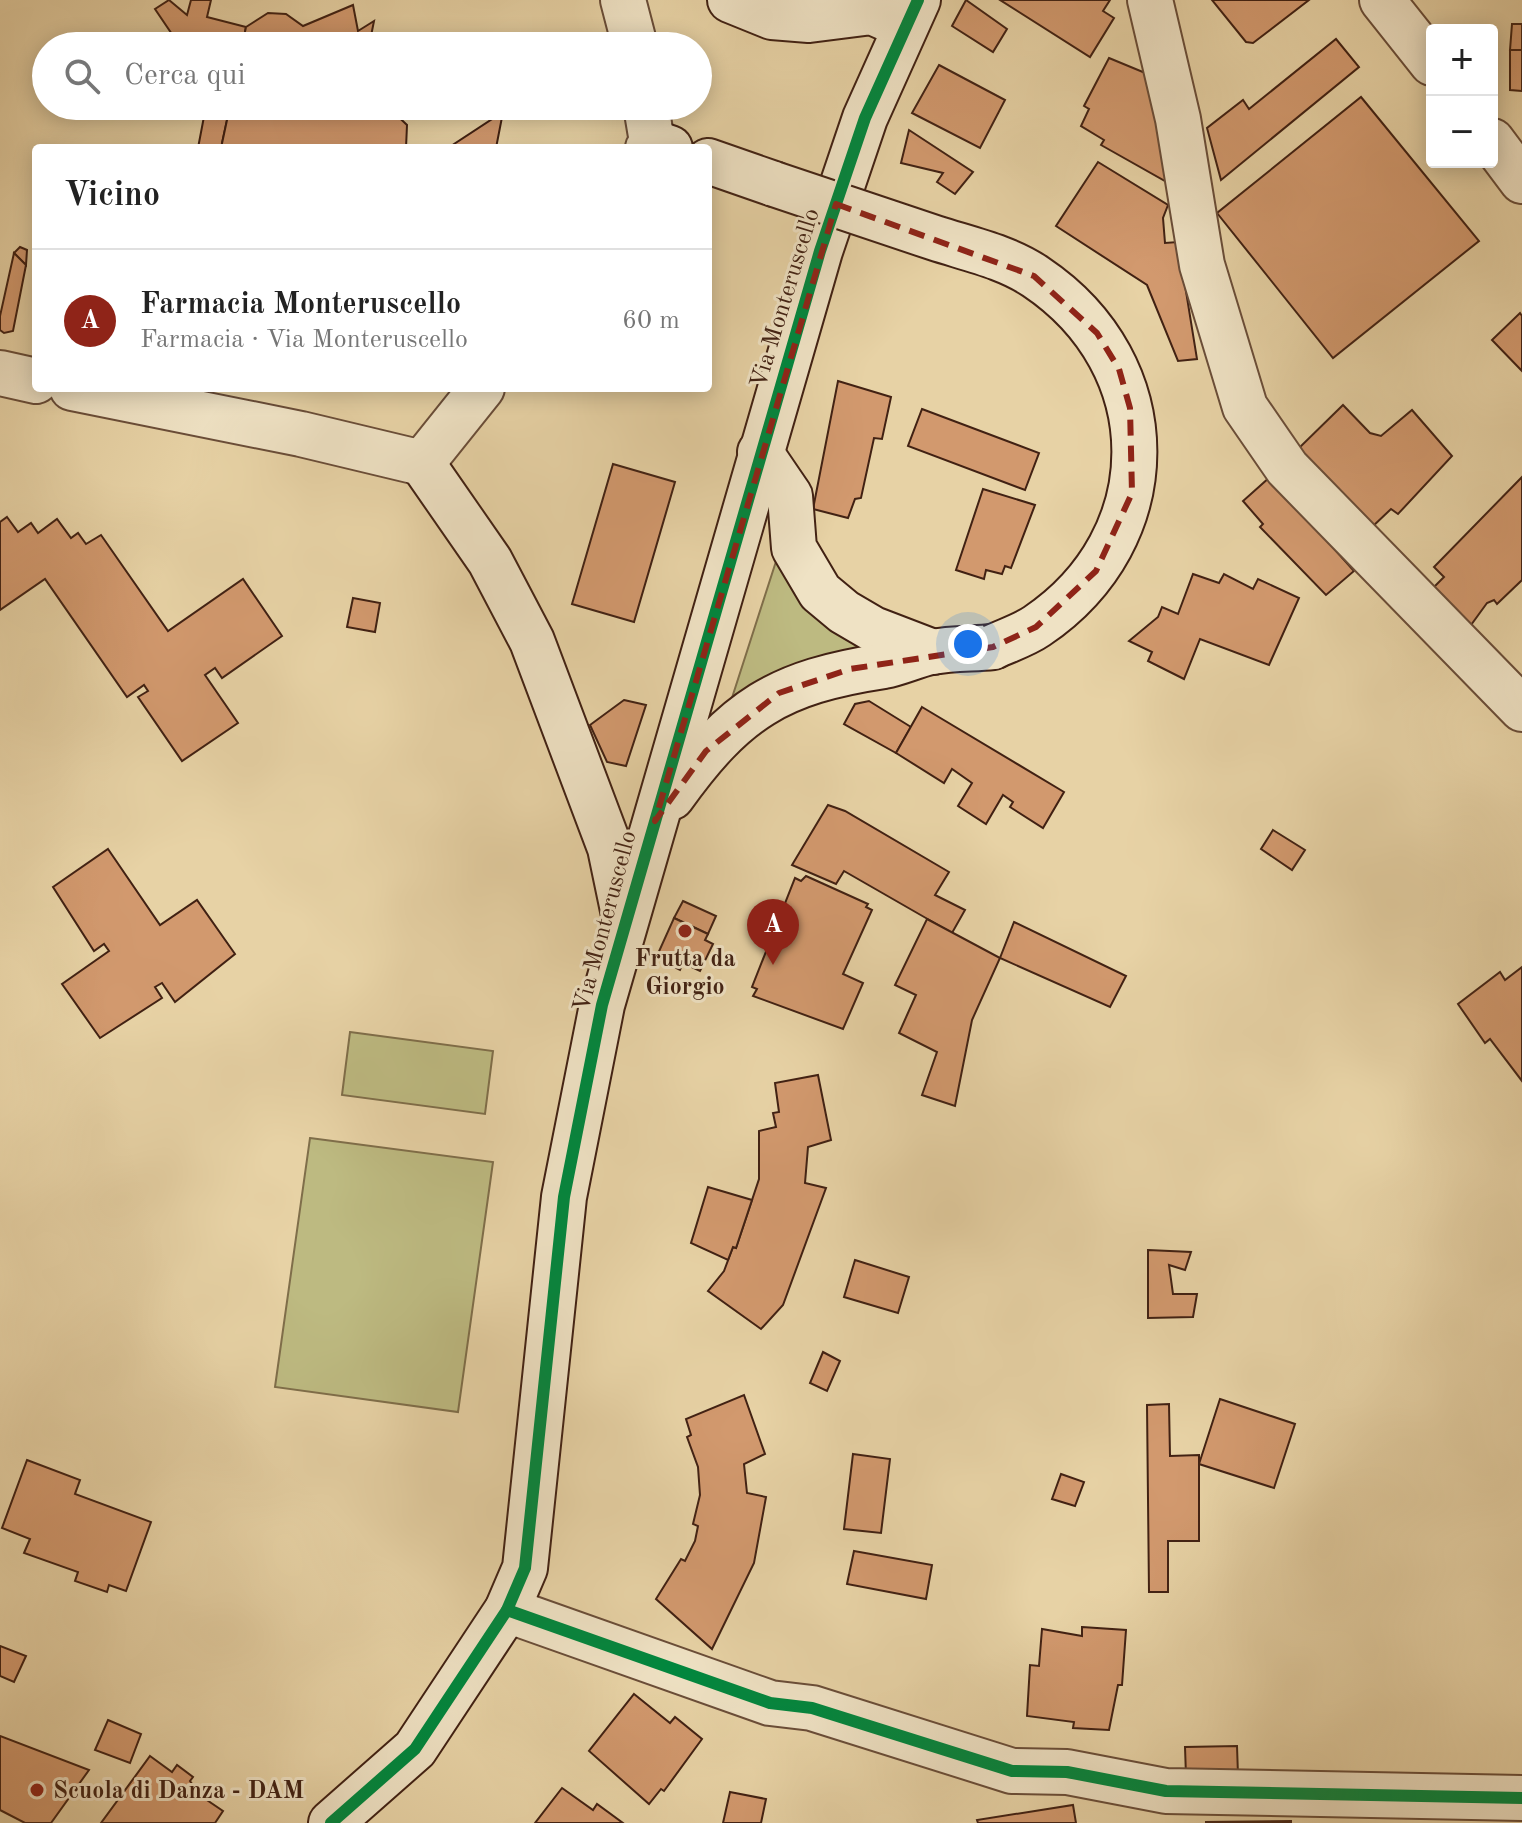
<!DOCTYPE html>
<html lang="it">
<head>
<meta charset="utf-8">
<style>
	body { margin:0; font-family:"Old Standard TT",serif; background:#f2f2f2; color:#222 }
	.controls { position:absolute; right:24px; top:24px; display:grid; overflow:hidden; border-radius:8px; box-shadow:0 4px 20px #0003 }
	.controls button { width:72px; height:72px; display:grid; place-items:center; padding:0; border:0; border-bottom:2px solid #e0e0e0; background:#fff; color:#222; font:40px sans-serif }
	.you { position:absolute; left:968px; top:644px; width:28px; height:28px; margin:-20px; border:6px solid #fff; border-radius:50%; background:#1a73e8; box-shadow:0 0 0 12px #1a73e833 }
	.badge { display:grid; place-items:center; width:52px; height:52px; border-radius:50%; background:#8f2418; color:#fff; font-size:26px; font-weight:700 }
	.pin { position:absolute; translate:-50% -66px; filter:drop-shadow(0 2px 4px #0008) }
	.pin::after { content:''; position:absolute; top:42px; width:28px; height:24px; background:inherit; clip-path:polygon(0 0,100% 0,50% 100%) }
	.list { margin:0; padding:0; list-style:none }
	h2 { display:flex; justify-content:space-between; align-items:center; height:104px; margin:0; padding:0 32px; font-size:34px }
	h2 small { font-size:26px; font-weight:400; color:#767676 }
	.list li { display:grid; grid-template-columns:52px 1fr auto; gap:24px; align-items:center; box-sizing:border-box; height:144px; padding:0 32px; border-top:2px solid #e0e0e0 }
	.list b { display:block; font-size:30px; white-space:nowrap }
	.list p { margin:0; font-size:26px; white-space:nowrap; color:#767676 }
	.list em { font-size:26px; font-style:normal; color:#767676 }
	.icon { flex:none; width:44px; height:44px; fill:none; stroke:currentColor; stroke-width:2; stroke-linecap:round; stroke-linejoin:round }
	.map { position:relative; flex:none; width:1522px; height:1823px; overflow:hidden }
	.search { position:absolute; background:#fff; box-shadow:0 4px 20px #0003; left:32px; top:32px; width:680px; height:88px; display:flex; align-items:center; gap:20px; box-sizing:border-box; padding:0 28px; border-radius:44px; color:#767676; font-size:30px }
	.panel { position:absolute; background:#fff; box-shadow:0 4px 20px #0003; left:32px; top:144px; width:680px; height:248px; border-radius:8px }
	.map>svg:first-child { display:block }
</style>
</head>
<body>
<div class="map">
<svg width="1522" height="1823" viewBox="0 0 1522 1823">
	<rect width="100%" height="100%" fill="#e7d2a5"/>
	<filter id="stains"><feTurbulence type="fractalNoise" baseFrequency=".0025" numOctaves="4"/><feColorMatrix values="0 0 0 0 .2 0 0 0 0 .09 0 0 0 0 .02 0 0 0 .5 -.17"/></filter>
	<radialGradient id="worn" r=".72"><stop offset=".6" stop-color="#630" stop-opacity="0"/><stop offset="1" stop-color="#630" stop-opacity=".3"/></radialGradient>
	<g fill="#bdba81" stroke="#7f6e4a" stroke-width="2">
		<path d="M 780,549 L 876,646 L 730,704 Z"/>
		<path d="M 350,1032 L 493,1051 L 485,1114 L 342,1095 Z"/>
		<path d="M 310,1138 L 493,1162 L 458,1412 L 275,1387 Z"/>
	</g>
	<g fill="#d2996e" stroke="#412113" stroke-width="2">
		<path d="M 169,0 L 187,15 L 191,0 L 211,0 L 207,17 L 246,27 L 242,46 L 180,46 L 155,9 Z"/>
		<path d="M 966,0 L 1007,29 L 993,52 L 952,26 Z"/>
		<path d="M 1000,0 L 1110,0 L 1103,11 L 1114,18 L 1090,57 Z"/>
		<path d="M 1212,0 L 1309,0 L 1253,43 L 1246,42 Z"/>
		<path d="M 353,5 L 358,31 L 374,21 L 369,46 L 242,46 L 246,27 L 268,13 L 286,14 L 303,26 Z"/>
		<path d="M 1512,24 L 1522,24 L 1522,50 L 1510,50 Z"/>
		<path d="M 1336,39 L 1359,67 L 1221,180 L 1207,128 L 1243,100 L 1249,109 Z"/>
		<path d="M 1510,50 L 1522,50 L 1522,91 L 1510,90 Z"/>
		<path d="M 1109,58 L 1155,77 L 1165,124 L 1165,181 L 1101,145 L 1104,140 L 1081,126 L 1089,109 L 1084,106 Z"/>
		<path d="M 939,65 L 1005,100 L 980,148 L 912,113 Z"/>
		<path d="M 1361,97 L 1479,241 L 1333,358 L 1217,213 Z"/>
		<path d="M 206,106 L 230,106 L 221,148 L 198,148 Z"/>
		<path d="M 230,106 L 387,106 L 407,125 L 406,148 L 221,148 Z"/>
		<path d="M 503,112 L 496,148 L 448,148 Z"/>
		<path d="M 909,130 L 973,172 L 955,194 L 937,182 L 943,173 L 901,163 Z"/>
		<path d="M 1098,162 L 1168,205 L 1163,218 L 1165,243 L 1178,242 L 1197,359 L 1178,361 L 1147,285 L 1056,226 Z"/>
		<path d="M 20,247 L 27,250 L 26,265 L 14,253 Z"/>
		<path d="M 14,253 L 26,265 L 13,331 L 4,333 L 0,330 L 0,316 Z"/>
		<path d="M 1520,313 L 1522,316 L 1522,371 L 1492,340 Z"/>
		<path d="M 838,381 L 891,397 L 882,439 L 874,438 L 861,498 L 855,499 L 848,518 L 813,509 Z"/>
		<path d="M 1343,405 L 1370,433 L 1381,436 L 1412,410 L 1452,456 L 1398,514 L 1391,509 L 1371,528 L 1299,448 Z"/>
		<path d="M 922,409 L 1039,453 L 1025,490 L 908,446 Z"/>
		<path d="M 613,464 L 675,482 L 634,622 L 572,604 Z"/>
		<path d="M 1270,477 L 1354,571 L 1326,595 L 1260,527 L 1263,524 L 1243,501 Z"/>
		<path d="M 1522,477 L 1522,580 L 1497,604 L 1494,600 L 1487,603 L 1471,625 L 1433,588 L 1444,577 L 1434,567 Z"/>
		<path d="M 983,489 L 1035,505 L 1011,568 L 1005,566 L 1002,574 L 986,570 L 984,579 L 956,570 Z"/>
		<path d="M 7,517 L 18,532 L 31,523 L 38,533 L 57,519 L 71,538 L 78,533 L 86,544 L 101,535 L 168,631 L 243,579 L 282,636 L 222,678 L 215,668 L 205,675 L 238,723 L 182,761 L 138,697 L 148,691 L 144,685 L 127,697 L 45,579 L 0,610 L 0,522 Z"/>
		<path d="M 1193,574 L 1219,583 L 1224,574 L 1253,589 L 1258,579 L 1299,598 L 1269,665 L 1200,639 L 1184,679 L 1148,661 L 1152,652 L 1129,641 L 1158,617 L 1162,607 L 1178,614 Z"/>
		<path d="M 353,598 L 380,603 L 375,632 L 347,627 Z"/>
		<path d="M 624,700 L 646,705 L 626,766 L 607,762 L 590,725 Z"/>
		<path d="M 869,701 L 911,727 L 896,753 L 844,724 L 855,704 Z"/>
		<path d="M 922,707 L 1064,792 L 1043,828 L 1010,807 L 1013,802 L 1003,795 L 986,824 L 958,806 L 972,783 L 952,769 L 944,783 L 896,753 Z"/>
		<path d="M 828,805 L 845,811 L 949,872 L 935,895 L 965,910 L 952,933 L 844,871 L 836,884 L 792,865 Z"/>
		<path d="M 1273,830 L 1305,850 L 1292,870 L 1261,849 Z"/>
		<path d="M 108,849 L 160,925 L 197,900 L 235,954 L 175,1002 L 162,983 L 155,987 L 162,998 L 100,1038 L 62,984 L 109,951 L 104,944 L 94,951 L 53,887 Z"/>
		<path d="M 806,876 L 868,904 L 866,907 L 872,910 L 843,974 L 863,983 L 843,1029 L 753,996 L 757,989 L 752,987 L 795,878 L 801,881 Z"/>
		<path d="M 683,901 L 716,916 L 708,934 L 674,918 Z"/>
		<path d="M 674,918 L 708,934 L 705,940 L 713,944 L 700,971 L 683,963 L 680,970 L 656,958 Z"/>
		<path d="M 927,919 L 1000,958 L 972,1020 L 955,1106 L 922,1095 L 937,1052 L 899,1033 L 916,995 L 895,985 Z"/>
		<path d="M 1014,922 L 1126,976 L 1110,1007 L 1000,958 Z"/>
		<path d="M 1522,967 L 1522,1081 L 1490,1039 L 1485,1043 L 1458,1004 L 1500,972 L 1505,980 Z"/>
		<path d="M 818,1075 L 831,1140 L 808,1147 L 805,1183 L 826,1188 L 783,1305 L 761,1329 L 708,1291 L 724,1271 L 733,1247 L 736,1248 L 759,1179 L 759,1131 L 776,1127 L 773,1113 L 779,1112 L 775,1083 Z"/>
		<path d="M 708,1187 L 752,1200 L 736,1248 L 733,1247 L 728,1260 L 691,1243 Z"/>
		<path d="M 1148,1250 L 1191,1252 L 1185,1270 L 1169,1265 L 1173,1294 L 1197,1294 L 1193,1317 L 1148,1318 Z"/>
		<path d="M 855,1260 L 909,1277 L 898,1313 L 844,1297 Z"/>
		<path d="M 823,1352 L 840,1361 L 827,1391 L 810,1383 Z"/>
		<path d="M 744,1395 L 765,1454 L 744,1464 L 747,1493 L 766,1497 L 754,1563 L 712,1649 L 656,1599 L 681,1559 L 685,1561 L 695,1541 L 698,1526 L 693,1524 L 700,1495 L 698,1467 L 687,1437 L 691,1435 L 686,1419 Z"/>
		<path d="M 1220,1399 L 1295,1424 L 1274,1488 L 1199,1464 Z"/>
		<path d="M 1169,1404 L 1170,1456 L 1199,1455 L 1199,1541 L 1168,1541 L 1168,1592 L 1149,1592 L 1147,1405 Z"/>
		<path d="M 853,1454 L 890,1459 L 881,1533 L 844,1529 Z"/>
		<path d="M 27,1460 L 80,1480 L 75,1494 L 151,1522 L 126,1591 L 109,1585 L 107,1592 L 75,1581 L 78,1572 L 24,1553 L 30,1539 L 2,1528 Z"/>
		<path d="M 1061,1474 L 1084,1482 L 1075,1506 L 1052,1499 Z"/>
		<path d="M 854,1551 L 932,1565 L 926,1599 L 847,1584 Z"/>
		<path d="M 1082,1627 L 1126,1630 L 1122,1685 L 1118,1685 L 1109,1730 L 1073,1728 L 1074,1722 L 1027,1716 L 1030,1665 L 1039,1666 L 1042,1629 L 1082,1636 Z"/>
		<path d="M 0,1646 L 26,1656 L 14,1682 L 0,1676 Z"/>
		<path d="M 634,1694 L 670,1723 L 675,1717 L 702,1739 L 664,1791 L 661,1789 L 649,1804 L 589,1751 Z"/>
		<path d="M 108,1720 L 141,1734 L 130,1763 L 95,1750 Z"/>
		<path d="M 0,1736 L 89,1770 L 51,1823 L 25,1823 L 0,1810 Z"/>
		<path d="M 1237,1746 L 1238,1775 L 1186,1776 L 1185,1747 Z"/>
		<path d="M 150,1756 L 172,1772 L 177,1765 L 193,1777 L 190,1781 L 201,1796 L 223,1811 L 215,1823 L 101,1823 Z"/>
		<path d="M 562,1788 L 593,1810 L 597,1804 L 623,1823 L 535,1823 Z"/>
		<path d="M 730,1792 L 766,1799 L 761,1823 L 723,1823 Z"/>
		<path d="M 1073,1805 L 1076,1823 L 978,1823 L 977,1820 Z"/>
		<path d="M 1291,1821 L 1291,1823 L 1206,1823 L 1206,1822 Z"/>
	</g>
	<g fill="none" stroke-linecap="round" stroke-linejoin="round">
		<defs>
			<g id="street">
				<path d="M 623,0 L 635,46"/>
				<path d="M 1150,0 L 1178,119 L 1202,265 L 1245,407 L 1287,468 L 1522,709"/>
				<path d="M 1382,0 L 1432,63"/>
				<path d="M 646,106 L 652,142 L 648,148"/>
				<path d="M 1492,141 L 1522,181"/>
				<path d="M 0,373 L 36,381"/>
				<path d="M 72,388 L 301,434 L 422,463 L 482,388"/>
				<path d="M 507,1610 L 770,1703 L 812,1708 L 1012,1771 L 1067,1772 L 1166,1791 L 1522,1798"/>
			</g>
			<g id="secondary">
				<path d="M 730,0 L 772,17 L 809,20 L 872,12 L 904,26"/>
				<path d="M 652,142 L 670,148"/>
				<path d="M 708,161 L 774,184"/>
				<path d="M 760,452 L 790,496 L 794,548 L 820,592 L 844,612 L 873,629 L 933,652"/>
				<path d="M 422,463 L 490,561 L 532,641 L 610,848 L 624,915"/>
				<path d="M 672,797 C 735,709 778,682 884,666 C 900,663 916,655 932,652 C 952,648 973,649 993,647"/>
				<path d="M 331,1823 L 415,1749 L 507,1610 L 525,1568 L 564,1197 L 602,1005 L 820,251 L 865,118 L 918,0"/>
			</g>
		</defs>
		<use href="#street" stroke="#6a4d38" stroke-width="48"/>
		<use href="#secondary" stroke="#412113" stroke-width="48"/>
		<use href="#street" stroke="#efe2c4" stroke-width="44"/>
		<use href="#secondary" stroke="#efe2c4" stroke-width="44"/>
		<defs>
			<path id="secondary-bridge" d="M 774,184 C 828,202 882,220 935,238 C 969,249 1007,257 1036,277 C 1167,365 1167,538 1037,626 C 1024,635 1008,640 993,647"/>
		</defs>
		<use href="#secondary-bridge" stroke="#412113" stroke-width="48" stroke-linecap="butt"/>
		<use href="#secondary-bridge" stroke="#efe2c4" stroke-width="44"/>
		<defs>
			<g id="cycleway">
				<path d="M 507,1610 L 770,1703 L 812,1708 L 1012,1771 L 1067,1772 L 1166,1791 L 1522,1798"/>
				<path d="M 331,1823 L 415,1749 L 507,1610 L 525,1568 L 564,1197 L 602,1005 L 820,251 L 865,118 L 918,0"/>
			</g>
		</defs>
		<use href="#cycleway" stroke="#efe2c4" stroke-width="17"/>
		<use href="#cycleway" stroke="#00873e" stroke-width="12"/>
	</g>
	<path fill="none" stroke="#8f2418" stroke-width="6" stroke-dasharray="16 10" stroke-linejoin="round" d="M 836,204 L 1034,276 L 1097,333 L 1119,369 L 1130,408 L 1132,493 L 1096,571 L 1036,627 L 993,647 L 850,669 L 779,693 L 706,751 L 655,821 Z"/>
	<g fill="#8f2418" stroke="#efe2c4" stroke-width="3">
		<circle cx="685" cy="931" r="8"/>
		<circle cx="37" cy="1790" r="8"/>
	</g>
	<g text-anchor="middle" stroke-width="6" stroke-linejoin="round" paint-order="stroke">
		<g font-size="24" fill="#412113" stroke="#efe2c4">
			<text transform="translate(784 298) rotate(-73)" y="8">Via Monteruscello</text>
			<text transform="translate(604 921) rotate(-75)" y="8">Via Monteruscello</text>
		</g>
		<g font-size="24" font-weight="bold" fill="#412113" stroke="#efe2c4">
			<text x="685" y="966">Frutta da<tspan x="685" dy="28">Giorgio</tspan></text>
			<text x="53" y="1798" text-anchor="start">Scuola di Danza - DAM</text>
		</g>
	</g>
	<rect width="100%" height="100%" filter="url(#stains)"/>
	<rect width="100%" height="100%" fill="url(#worn)"/>
</svg>
<div class="controls">
<button>+</button>
<button>−</button>
</div>
<div class="you"></div>
<div class="pin badge" style="left:773px;top:965px">A</div>
<div class="search"><svg class="icon" aria-label="search" viewBox="0 0 24 24"><circle cx="10" cy="10" r="6"/><path d="M15 15l6 6"/></svg>Cerca qui</div>
<section class="panel">
<h2>Vicino<small></small></h2>
<ul class="list">
<li><span class="badge">A</span><div><b>Farmacia Monteruscello</b><p>Farmacia · Via Monteruscello</p></div><em>60 m</em></li>
</ul>
</section>
</div>
</body>
</html>
